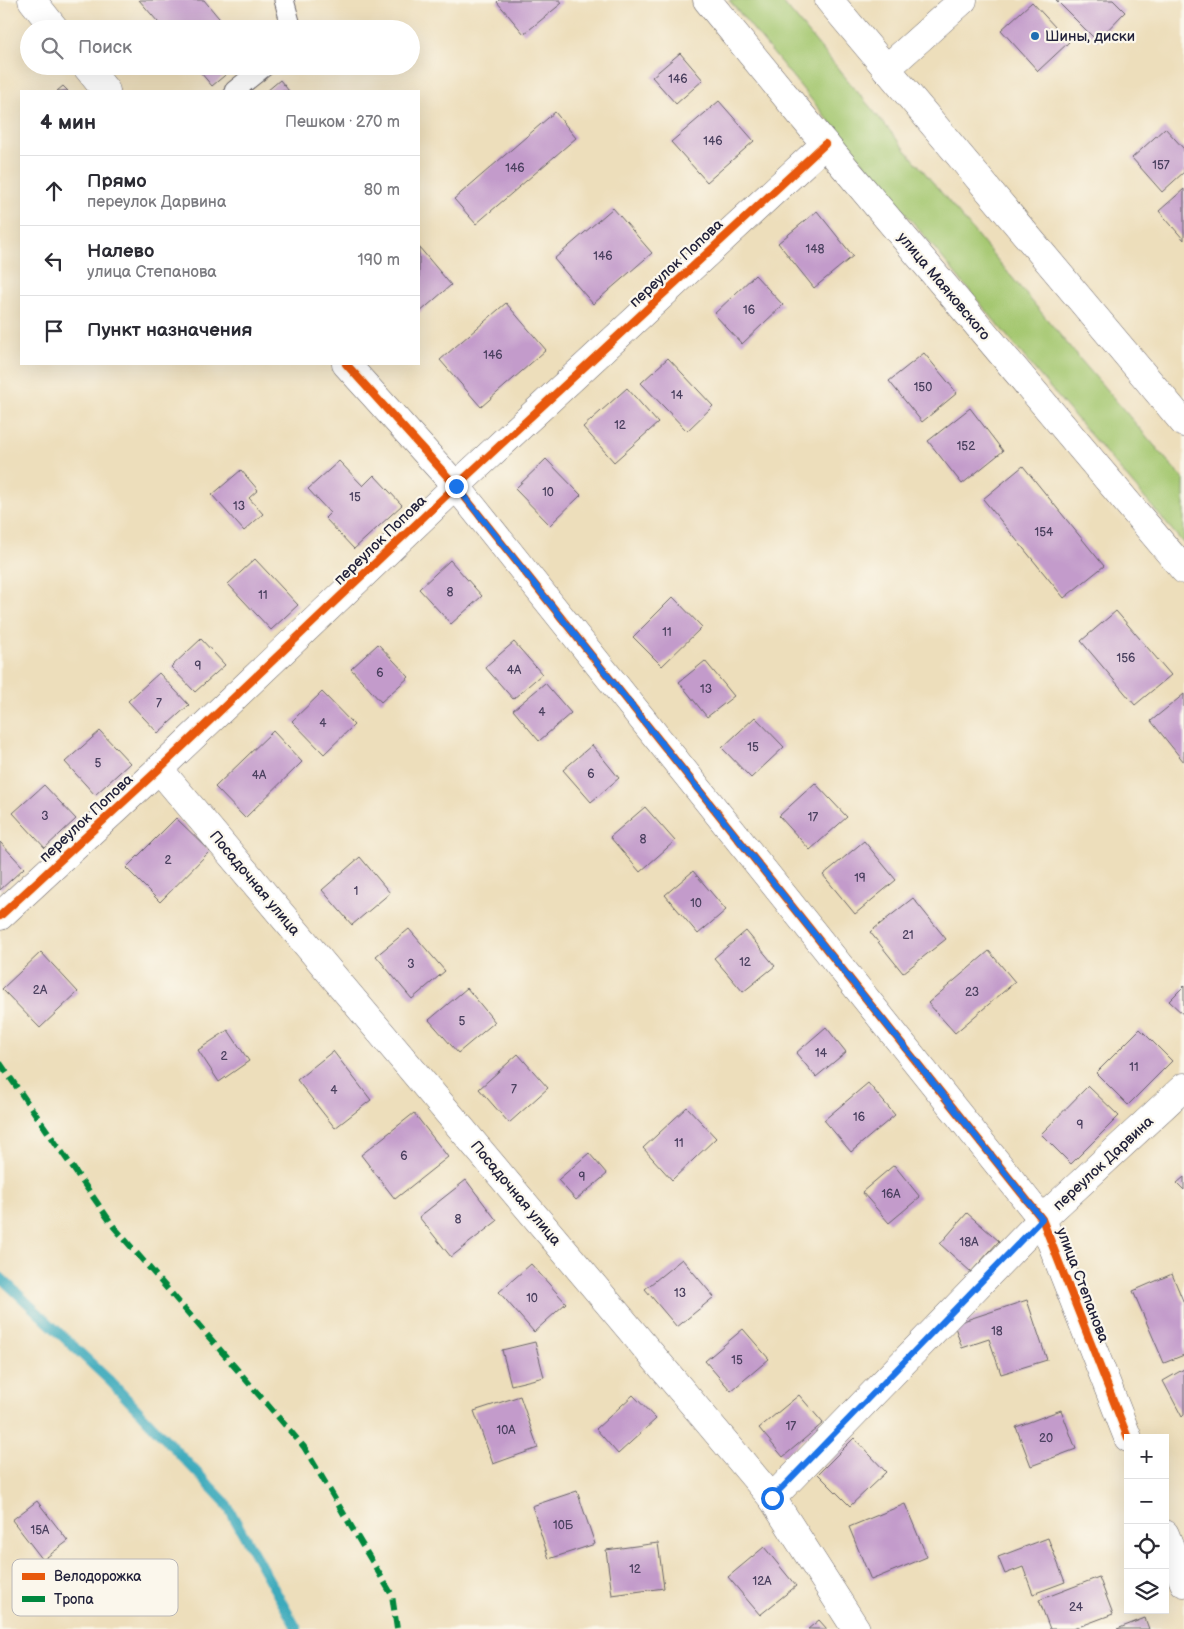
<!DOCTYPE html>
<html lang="ru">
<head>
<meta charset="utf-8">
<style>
	body { margin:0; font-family:"Balsamiq Sans",sans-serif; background:#f2f2f3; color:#2b2b33 }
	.controls { position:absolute; right:15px; bottom:15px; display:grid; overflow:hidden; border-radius:0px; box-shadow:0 5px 20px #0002 }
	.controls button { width:45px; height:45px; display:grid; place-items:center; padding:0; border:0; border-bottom:1px solid #e1e1e2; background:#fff; color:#2b2b33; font:25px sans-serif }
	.stop { position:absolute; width:15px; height:15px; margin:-11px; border:4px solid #1a73e8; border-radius:50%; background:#fff }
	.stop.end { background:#1a73e8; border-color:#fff; box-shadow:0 1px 5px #0008 }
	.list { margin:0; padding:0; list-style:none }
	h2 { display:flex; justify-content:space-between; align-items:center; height:65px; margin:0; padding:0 20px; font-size:21px }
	h2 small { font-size:16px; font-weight:400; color:#7c7c81 }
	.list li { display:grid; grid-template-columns:32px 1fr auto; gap:15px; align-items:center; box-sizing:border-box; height:70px; padding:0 20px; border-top:1px solid #e1e1e2 }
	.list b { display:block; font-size:19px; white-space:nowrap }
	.list p { margin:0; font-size:16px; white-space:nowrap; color:#7c7c81 }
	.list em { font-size:16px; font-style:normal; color:#7c7c81 }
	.icon { flex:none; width:28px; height:28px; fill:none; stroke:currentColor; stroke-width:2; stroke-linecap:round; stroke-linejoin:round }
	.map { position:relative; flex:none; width:1184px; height:1629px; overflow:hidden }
	.search { position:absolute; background:#fff; box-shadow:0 5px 20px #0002; left:20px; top:20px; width:400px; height:55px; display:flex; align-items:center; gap:12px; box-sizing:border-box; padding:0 18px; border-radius:28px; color:#7c7c81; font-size:19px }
	.panel { position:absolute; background:#fff; box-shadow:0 5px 20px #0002; left:20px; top:90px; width:400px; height:275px; border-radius:0px }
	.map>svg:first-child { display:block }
</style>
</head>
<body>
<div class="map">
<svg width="1184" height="1629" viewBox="0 0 1184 1629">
	<rect width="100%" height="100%" fill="#fbf7ec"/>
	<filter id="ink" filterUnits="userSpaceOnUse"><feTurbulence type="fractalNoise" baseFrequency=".02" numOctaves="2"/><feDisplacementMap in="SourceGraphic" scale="10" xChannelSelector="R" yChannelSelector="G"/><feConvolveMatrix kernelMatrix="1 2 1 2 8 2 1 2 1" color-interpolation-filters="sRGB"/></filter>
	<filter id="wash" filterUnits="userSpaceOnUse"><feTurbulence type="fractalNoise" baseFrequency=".0096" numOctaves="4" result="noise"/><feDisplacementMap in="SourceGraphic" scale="20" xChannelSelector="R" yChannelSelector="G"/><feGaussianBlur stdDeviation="1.12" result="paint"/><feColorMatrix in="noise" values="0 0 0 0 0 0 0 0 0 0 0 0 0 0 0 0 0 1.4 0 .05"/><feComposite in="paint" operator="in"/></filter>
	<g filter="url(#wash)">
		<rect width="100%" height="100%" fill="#eddebb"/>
		<path fill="#a4c770" stroke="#637456" d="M 729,0 L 781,0 L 1080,359 L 1184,480 L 1184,544 L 1046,383 Z"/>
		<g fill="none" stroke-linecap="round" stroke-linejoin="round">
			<path stroke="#3daabc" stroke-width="10" d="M 0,1277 L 110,1381 L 225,1502 L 297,1629"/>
		</g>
		<g id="blocks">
			<g fill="#c39bcb">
				<path d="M 139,0 L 204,0 L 228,29 L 164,29 Z"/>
				<path d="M 499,0 L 560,0 L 562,3 L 524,34 L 497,2 Z"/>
				<path d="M 1056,0 L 1113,0 L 1125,12 L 1097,41 Z"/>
				<path d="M 1032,2 L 1069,42 L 1038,71 L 1001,30 Z"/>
				<path d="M 680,53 L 703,80 L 676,104 L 652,77 Z"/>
				<path d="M 195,66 L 236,66 L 212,86 Z"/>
				<path d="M 280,80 L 289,91 L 267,91 Z"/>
				<path d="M 63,86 L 68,91 L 57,91 Z"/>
				<path d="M 719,101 L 754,141 L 707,182 L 671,142 Z"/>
				<path d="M 555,112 L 576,138 L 476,224 L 454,199 Z"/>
				<path d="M 1165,128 L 1184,149 L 1184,172 L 1162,192 L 1132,158 Z"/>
				<path d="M 1184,189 L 1184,240 L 1159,211 Z"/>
				<path d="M 613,208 L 652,253 L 593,304 L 554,259 Z"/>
				<path d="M 817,211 L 853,256 L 814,288 L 778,243 Z"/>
				<path d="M 419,247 L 451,285 L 419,313 Z"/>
				<path d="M 755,275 L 783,305 L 742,344 L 714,314 Z"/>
				<path d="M 506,303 L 546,350 L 481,407 L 440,360 Z"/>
				<path d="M 924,353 L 957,393 L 922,422 L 889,381 Z"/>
				<path d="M 668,358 L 713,406 L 687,431 L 641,383 Z"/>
				<path d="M 627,388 L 658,423 L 614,462 L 583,427 Z"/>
				<path d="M 970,408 L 1003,451 L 962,484 L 928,441 Z"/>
				<path d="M 546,459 L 581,495 L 550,525 L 515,489 Z"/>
				<path d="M 339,461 L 363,486 L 374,475 L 402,505 L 354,549 L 325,518 L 330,513 L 308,489 Z"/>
				<path d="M 1023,466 L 1104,566 L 1064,598 L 983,499 Z"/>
				<path d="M 241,470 L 258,490 L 249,498 L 263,514 L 244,531 L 212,495 Z"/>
				<path d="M 255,559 L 298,605 L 271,630 L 228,584 Z"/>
				<path d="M 450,560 L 482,596 L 451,624 L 419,589 Z"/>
				<path d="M 673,597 L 702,627 L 662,666 L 633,637 Z"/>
				<path d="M 1116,611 L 1171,675 L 1135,705 L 1081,641 Z"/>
				<path d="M 201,639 L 225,665 L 195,692 L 171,667 Z"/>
				<path d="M 514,642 L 542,674 L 513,699 L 485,667 Z"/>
				<path d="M 378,644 L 409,677 L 381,702 L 351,669 Z"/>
				<path d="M 705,661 L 734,696 L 707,717 L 679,682 Z"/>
				<path d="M 159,673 L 189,705 L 158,733 L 128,701 Z"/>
				<path d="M 545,683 L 571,713 L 539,741 L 513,710 Z"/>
				<path d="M 322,692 L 354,725 L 324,754 L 292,721 Z"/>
				<path d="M 1184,694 L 1184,762 L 1151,721 Z"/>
				<path d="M 755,717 L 784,747 L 751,778 L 722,748 Z"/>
				<path d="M 100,731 L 130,763 L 95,795 L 65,762 Z"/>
				<path d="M 273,731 L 302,762 L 245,818 L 215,787 Z"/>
				<path d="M 592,745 L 619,778 L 591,802 L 563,770 Z"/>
				<path d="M 815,783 L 847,817 L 810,850 L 779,816 Z"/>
				<path d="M 44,785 L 76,819 L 45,848 L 13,813 Z"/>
				<path d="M 645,807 L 675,841 L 640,872 L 610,837 Z"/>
				<path d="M 176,818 L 210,851 L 160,902 L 126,868 Z"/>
				<path d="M 864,841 L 896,880 L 855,914 L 823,875 Z"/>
				<path d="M 0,842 L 24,868 L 0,890 Z"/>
				<path d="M 360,857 L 390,893 L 352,925 L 322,890 Z"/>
				<path d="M 693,871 L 726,910 L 698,934 L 665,895 Z"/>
				<path d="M 913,898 L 946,939 L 903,973 L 870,932 Z"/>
				<path d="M 409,929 L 445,971 L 412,999 L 376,956 Z"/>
				<path d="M 746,931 L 775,966 L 743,992 L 714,958 Z"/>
				<path d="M 989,951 L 1015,982 L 955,1033 L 928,1003 Z"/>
				<path d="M 41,952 L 78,992 L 40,1028 L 2,989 Z"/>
				<path d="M 1184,986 L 1184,1015 L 1169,1001 Z"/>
				<path d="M 467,988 L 495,1022 L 458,1053 L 429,1020 Z"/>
				<path d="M 826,1027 L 846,1052 L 816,1077 L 796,1053 Z"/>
				<path d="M 1140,1029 L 1172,1061 L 1128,1105 L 1096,1073 Z"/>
				<path d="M 228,1030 L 249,1061 L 219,1082 L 198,1050 Z"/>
				<path d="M 333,1051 L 371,1100 L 335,1128 L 297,1080 Z"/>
				<path d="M 518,1054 L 548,1088 L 509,1123 L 479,1089 Z"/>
				<path d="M 868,1083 L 895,1115 L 851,1152 L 824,1120 Z"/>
				<path d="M 1088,1086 L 1119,1116 L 1071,1164 L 1041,1134 Z"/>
				<path d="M 687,1107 L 716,1138 L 672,1180 L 643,1148 Z"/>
				<path d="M 414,1113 L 448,1157 L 395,1199 L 361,1155 Z"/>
				<path d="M 589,1153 L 607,1174 L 576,1200 L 558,1180 Z"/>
				<path d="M 894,1165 L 920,1197 L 889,1223 L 862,1192 Z"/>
				<path d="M 1184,1177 L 1184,1190 L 1177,1183 Z"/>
				<path d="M 466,1180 L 497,1221 L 451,1257 L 419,1217 Z"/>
				<path d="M 967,1213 L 999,1241 L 971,1272 L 940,1244 Z"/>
				<path d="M 682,1259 L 714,1297 L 677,1327 L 645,1289 Z"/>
				<path d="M 531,1264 L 566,1303 L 534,1332 L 499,1292 Z"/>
				<path d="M 1172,1274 L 1184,1303 L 1184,1355 L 1164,1363 L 1133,1291 Z"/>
				<path d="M 1027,1300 L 1047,1360 L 1001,1374 L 989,1339 L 962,1348 L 954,1324 Z"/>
				<path d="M 743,1329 L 769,1359 L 731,1391 L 705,1361 Z"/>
				<path d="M 535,1342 L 544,1377 L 511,1385 L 502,1350 Z"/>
				<path d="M 1184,1369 L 1184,1415 L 1182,1417 L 1163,1381 Z"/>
				<path d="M 633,1395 L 656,1419 L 618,1454 L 596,1429 Z"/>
				<path d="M 799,1395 L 823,1423 L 783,1457 L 759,1428 Z"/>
				<path d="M 520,1396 L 538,1448 L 493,1464 L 474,1411 Z"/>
				<path d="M 1061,1410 L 1076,1449 L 1031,1466 L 1016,1427 Z"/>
				<path d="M 854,1438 L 886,1472 L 850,1506 L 818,1474 Z"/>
				<path d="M 577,1491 L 595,1544 L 549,1559 L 532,1506 Z"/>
				<path d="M 37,1501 L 68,1541 L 43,1560 L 12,1520 Z"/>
				<path d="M 905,1504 L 927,1557 L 871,1580 L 849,1527 Z"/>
				<path d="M 1048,1538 L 1065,1582 L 1033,1594 L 1023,1567 L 1005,1574 L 998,1557 Z"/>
				<path d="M 658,1543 L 664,1588 L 612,1595 L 606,1550 Z"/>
				<path d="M 764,1547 L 796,1586 L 760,1615 L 728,1577 Z"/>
				<path d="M 1099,1577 L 1113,1614 L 1073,1629 L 1050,1629 L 1039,1600 Z"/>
				<path d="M 1145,1618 L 1149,1629 L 1117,1629 Z"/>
				<path d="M 819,1620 L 827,1629 L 808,1629 Z"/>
			</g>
		</g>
	</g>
	<g filter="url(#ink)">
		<use href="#blocks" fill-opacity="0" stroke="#696468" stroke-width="1"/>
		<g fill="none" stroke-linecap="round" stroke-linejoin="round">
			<defs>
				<g id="service">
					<path d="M 284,0 L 292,29"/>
					<path d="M 234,91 L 265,66"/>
				</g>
				<g id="minor">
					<path d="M 32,0 L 55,29"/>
					<path d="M 707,0 L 825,144 L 1184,570"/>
					<path d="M 86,66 L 106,91"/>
					<path d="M 886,69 L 963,0"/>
					<path d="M 346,364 L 456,486 L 1042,1219 L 1128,1438"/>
					<path d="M 159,769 L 772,1498 L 856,1629"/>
					<path d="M 0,916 L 159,769 L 456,486 L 825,144"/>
					<path d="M 772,1498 L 1042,1219 L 1184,1087"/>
					<path d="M 1165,1534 L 1184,1583"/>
				</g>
				<path id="primary" d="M 829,0 L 1184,423"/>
			</defs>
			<use href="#service" stroke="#696468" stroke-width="21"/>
			<use href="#minor" stroke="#696468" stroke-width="29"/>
			<use href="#primary" stroke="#696468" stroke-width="29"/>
			<use href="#service" stroke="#fff" stroke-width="19"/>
			<use href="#minor" stroke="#fff" stroke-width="28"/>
			<use href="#primary" stroke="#fff" stroke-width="28"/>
			<path stroke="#00873e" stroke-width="6" stroke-dasharray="12 6" stroke-linecap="butt" d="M 0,1063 L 114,1227 L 304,1447 L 392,1595 L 397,1629"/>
			<defs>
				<g id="cycleway">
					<path d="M 346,364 L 456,486 L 1042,1219 L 1128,1438"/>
					<path d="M 0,916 L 159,769 L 456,486 L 825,144"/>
				</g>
			</defs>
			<use href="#cycleway" stroke="#fbf7ec" stroke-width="11"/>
			<use href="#cycleway" stroke="#e8590c" stroke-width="8"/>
		</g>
	</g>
	<g fill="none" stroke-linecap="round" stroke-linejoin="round" filter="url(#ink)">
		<path stroke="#1a73e8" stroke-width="6" d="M 456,486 L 1042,1219 L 772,1498"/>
	</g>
	<circle fill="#1f6fb2" stroke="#fbf7ec" stroke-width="2" cx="1035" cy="36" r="5"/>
	<g text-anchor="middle" stroke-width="4.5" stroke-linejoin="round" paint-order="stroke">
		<g font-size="12" fill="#4a405f">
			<text x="678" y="83">146</text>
			<text x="713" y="145">146</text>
			<text x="1161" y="169">157</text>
			<text x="515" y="172">146</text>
			<text x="815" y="253">148</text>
			<text x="603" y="260">146</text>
			<text x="749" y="314">16</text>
			<text x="493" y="359">146</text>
			<text x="923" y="391">150</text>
			<text x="677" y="399">14</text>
			<text x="620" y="429">12</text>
			<text x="966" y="450">152</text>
			<text x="548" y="496">10</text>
			<text x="355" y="501">15</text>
			<text x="239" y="510">13</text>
			<text x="1044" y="536">154</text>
			<text x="450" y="596">8</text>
			<text x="263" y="599">11</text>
			<text x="667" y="636">11</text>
			<text x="1126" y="662">156</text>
			<text x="198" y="670">9</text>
			<text x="514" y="674">4А</text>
			<text x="380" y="677">6</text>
			<text x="706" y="693">13</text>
			<text x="159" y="707">7</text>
			<text x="542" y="716">4</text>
			<text x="323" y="727">4</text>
			<text x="753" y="751">15</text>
			<text x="98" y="767">5</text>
			<text x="591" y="778">6</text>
			<text x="259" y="779">4А</text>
			<text x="45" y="820">3</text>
			<text x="813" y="821">17</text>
			<text x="643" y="843">8</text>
			<text x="168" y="864">2</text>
			<text x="860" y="882">19</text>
			<text x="356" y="895">1</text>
			<text x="696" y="907">10</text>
			<text x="908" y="939">21</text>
			<text x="745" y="966">12</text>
			<text x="411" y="968">3</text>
			<text x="40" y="994">2А</text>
			<text x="972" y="996">23</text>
			<text x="462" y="1025">5</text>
			<text x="821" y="1057">14</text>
			<text x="224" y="1060">2</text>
			<text x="1134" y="1071">11</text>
			<text x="514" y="1093">7</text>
			<text x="334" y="1094">4</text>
			<text x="859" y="1121">16</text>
			<text x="1080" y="1129">9</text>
			<text x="679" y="1147">11</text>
			<text x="404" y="1160">6</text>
			<text x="582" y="1181">9</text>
			<text x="891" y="1198">16А</text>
			<text x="458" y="1223">8</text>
			<text x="969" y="1246">18А</text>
			<text x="680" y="1297">13</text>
			<text x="532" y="1302">10</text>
			<text x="997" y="1335">18</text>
			<text x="737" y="1364">15</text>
			<text x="791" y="1430">17</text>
			<text x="506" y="1434">10А</text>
			<text x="1046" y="1442">20</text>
			<text x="563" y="1529">10Б</text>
			<text x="40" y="1534">15А</text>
			<text x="635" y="1573">12</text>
			<text x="762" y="1585">12А</text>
			<text x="1076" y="1611">24</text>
		</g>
		<g font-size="15" fill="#22223b" stroke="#fbf7ec" text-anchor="start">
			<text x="1045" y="41">Шины, диски</text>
		</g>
		<g font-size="15" fill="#22223b" stroke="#fbf7ec">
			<text transform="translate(676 263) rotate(-43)" y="5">переулок Попова</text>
			<text transform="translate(944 286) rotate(50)" y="5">улица Маяковского</text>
			<text transform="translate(380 540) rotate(-44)" y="5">переулок Попова</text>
			<text transform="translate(86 818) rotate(-43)" y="5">переулок Попова</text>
			<text transform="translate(255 883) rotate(50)" y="5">Посадочная улица</text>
			<text transform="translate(1103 1163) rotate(-43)" y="5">переулок Дарвина</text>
			<text transform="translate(516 1193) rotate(50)" y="5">Посадочная улица</text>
			<text transform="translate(1083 1285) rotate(69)" y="5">улица Степанова</text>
		</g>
	</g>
	<rect x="12" y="1559" width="166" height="57" rx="8" fill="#fbf7ec" stroke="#bab7b7" stroke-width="1"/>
	<rect x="22" y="1573" width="23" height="7" fill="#e8590c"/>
	<rect x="22" y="1596" width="23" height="6" fill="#00873e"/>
	<g font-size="14" fill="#22223b">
		<text x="54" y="1581">Велодорожка</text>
		<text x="54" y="1604">Тропа</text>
	</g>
</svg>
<div class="controls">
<button>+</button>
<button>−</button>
<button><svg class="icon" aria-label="locate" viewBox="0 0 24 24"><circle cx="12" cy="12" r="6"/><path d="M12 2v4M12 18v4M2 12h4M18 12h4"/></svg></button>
<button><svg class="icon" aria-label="layers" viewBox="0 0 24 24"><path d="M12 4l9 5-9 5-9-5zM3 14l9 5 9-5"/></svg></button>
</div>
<div class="stop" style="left:772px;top:1498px"></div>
<div class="stop end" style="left:456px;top:486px"></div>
<div class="search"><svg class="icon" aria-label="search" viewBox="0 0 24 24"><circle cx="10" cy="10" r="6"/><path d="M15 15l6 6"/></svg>Поиск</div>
<section class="panel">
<h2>4 мин<small>Пешком · 270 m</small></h2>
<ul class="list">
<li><svg class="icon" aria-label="ahead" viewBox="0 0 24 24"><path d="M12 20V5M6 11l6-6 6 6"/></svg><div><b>Прямо</b><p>переулок Дарвина</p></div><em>80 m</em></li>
<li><svg class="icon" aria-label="left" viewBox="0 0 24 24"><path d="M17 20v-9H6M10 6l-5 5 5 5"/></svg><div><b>Налево</b><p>улица Степанова</p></div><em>190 m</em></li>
<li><svg class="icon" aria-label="arrive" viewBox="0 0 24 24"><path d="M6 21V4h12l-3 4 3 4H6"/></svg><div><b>Пункт назначения</b></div></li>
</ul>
</section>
</div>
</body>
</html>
